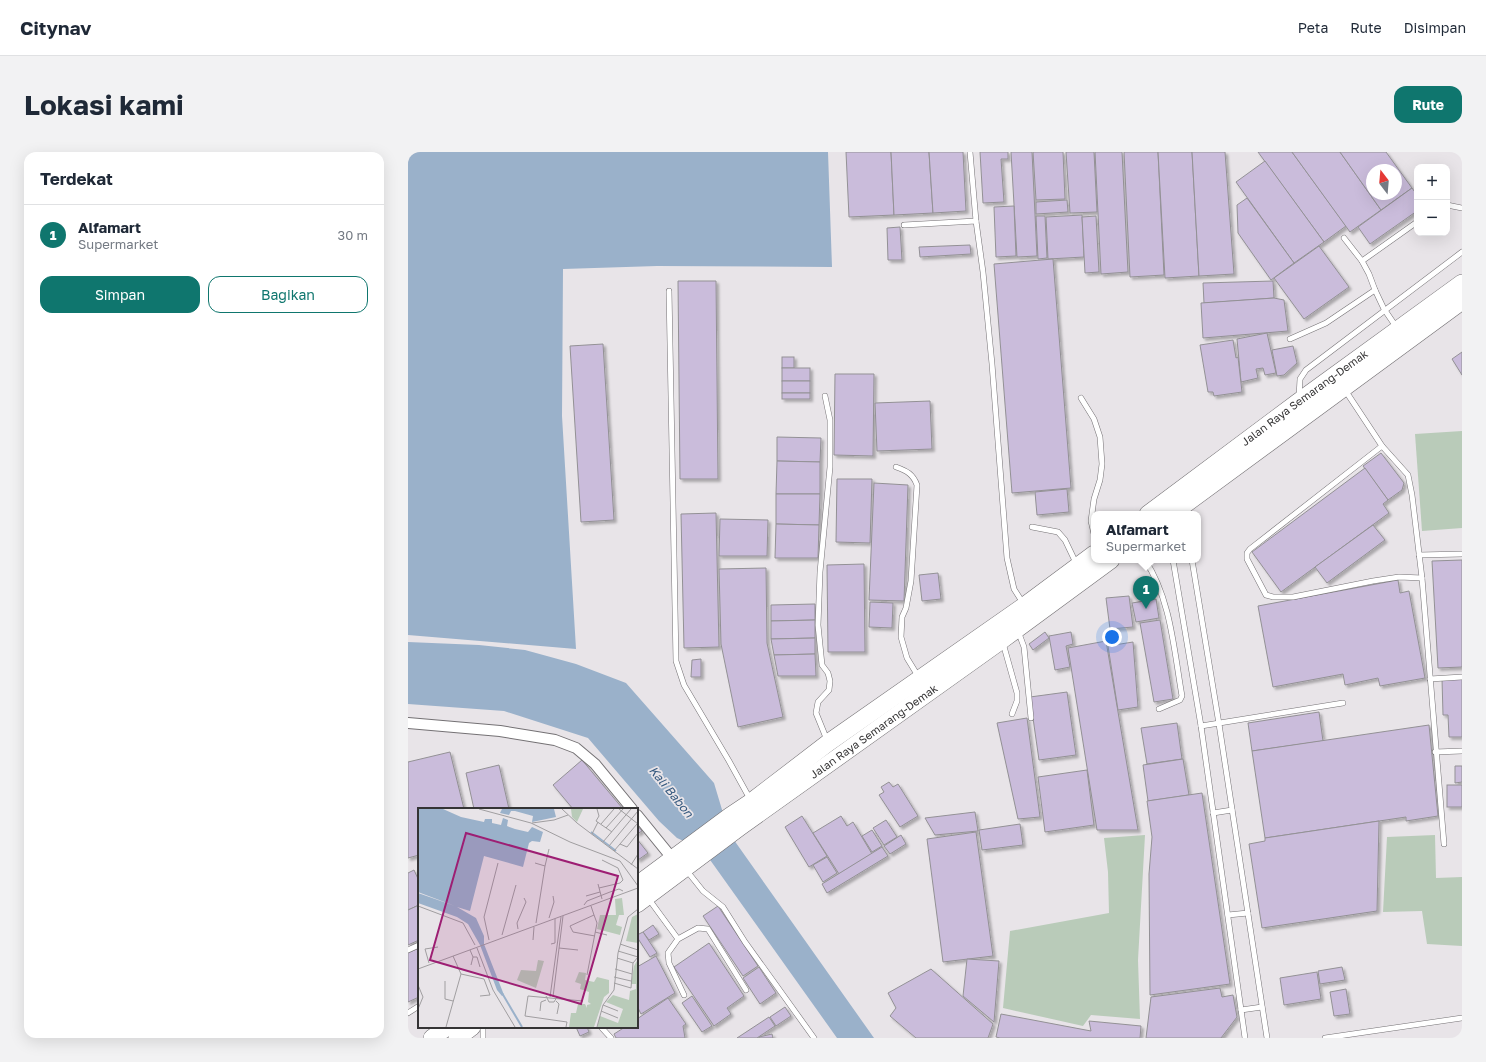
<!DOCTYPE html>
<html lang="id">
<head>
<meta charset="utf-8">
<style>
	body { margin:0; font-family:"Golos Text",sans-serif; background:#f2f2f3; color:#1f2937 }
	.controls { position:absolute; right:12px; top:12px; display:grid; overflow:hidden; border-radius:8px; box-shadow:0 4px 16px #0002 }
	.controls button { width:36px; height:36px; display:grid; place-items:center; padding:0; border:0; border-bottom:1px solid #e0e1e3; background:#fff; color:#1f2937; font:20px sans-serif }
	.compass { position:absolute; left:958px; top:12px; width:36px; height:36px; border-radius:50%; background:#fff; box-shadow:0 4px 16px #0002; rotate:344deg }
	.you { position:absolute; left:704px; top:485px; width:14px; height:14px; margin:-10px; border:3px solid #fff; border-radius:50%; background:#1a73e8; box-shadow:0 0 0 6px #1a73e833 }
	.badge { display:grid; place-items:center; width:26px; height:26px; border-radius:50%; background:#0f766e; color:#fff; font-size:13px; font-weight:700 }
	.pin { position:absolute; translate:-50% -33px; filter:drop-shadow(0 1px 2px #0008) }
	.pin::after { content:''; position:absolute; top:21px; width:14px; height:12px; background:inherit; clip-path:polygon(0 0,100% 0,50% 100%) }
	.popup { position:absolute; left:683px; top:359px; width:110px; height:52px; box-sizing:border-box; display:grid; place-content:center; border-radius:8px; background:#fff; filter:drop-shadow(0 1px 3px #0005); font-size:13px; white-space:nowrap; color:#747a83 }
	.popup b { font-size:15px; color:#1f2937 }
	.popup::after { content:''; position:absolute; left:50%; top:100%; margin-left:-8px; border:8px solid transparent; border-top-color:#fff }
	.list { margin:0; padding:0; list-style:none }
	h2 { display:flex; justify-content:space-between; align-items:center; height:52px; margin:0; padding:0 16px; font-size:17px }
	h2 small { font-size:13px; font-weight:400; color:#747a83 }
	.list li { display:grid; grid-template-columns:26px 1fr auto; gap:12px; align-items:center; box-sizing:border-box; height:60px; padding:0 16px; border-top:1px solid #e0e1e3 }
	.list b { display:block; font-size:15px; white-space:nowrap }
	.list p { margin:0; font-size:13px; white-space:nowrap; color:#747a83 }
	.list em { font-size:13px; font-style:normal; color:#747a83 }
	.actions { display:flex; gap:8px; padding:12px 16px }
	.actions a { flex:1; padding:9px 0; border:1px solid #0f766e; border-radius:12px; text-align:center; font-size:14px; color:#0f766e }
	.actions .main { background:#0f766e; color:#fff }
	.map { position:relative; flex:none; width:1054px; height:886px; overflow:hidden; border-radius:12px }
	header { display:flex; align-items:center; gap:24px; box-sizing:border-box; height:56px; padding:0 20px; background:#fff; border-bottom:1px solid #e0e1e3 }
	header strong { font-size:19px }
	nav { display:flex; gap:22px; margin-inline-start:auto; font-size:14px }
	.intro { display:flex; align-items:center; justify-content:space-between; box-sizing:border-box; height:96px; padding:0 24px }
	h1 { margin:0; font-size:28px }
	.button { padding:10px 18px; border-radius:12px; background:#0f766e; color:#fff; font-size:14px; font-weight:700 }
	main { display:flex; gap:24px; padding:0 24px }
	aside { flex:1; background:#fff; border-radius:12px; box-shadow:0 4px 16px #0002 }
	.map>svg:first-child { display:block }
</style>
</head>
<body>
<header>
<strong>Citynav</strong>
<nav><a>Peta</a><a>Rute</a><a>Disimpan</a></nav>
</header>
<div class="intro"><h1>Lokasi kami</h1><a class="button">Rute</a></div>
<main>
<aside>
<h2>Terdekat<small></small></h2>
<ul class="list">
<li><span class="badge">1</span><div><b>Alfamart</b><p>Supermarket</p></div><em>30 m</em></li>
</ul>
<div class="actions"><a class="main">Simpan</a><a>Bagikan</a></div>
</aside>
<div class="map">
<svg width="1054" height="886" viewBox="0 0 1054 886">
	<defs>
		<filter id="shadow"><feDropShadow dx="2.5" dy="2.5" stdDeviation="1" flood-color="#0004"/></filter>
	</defs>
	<rect width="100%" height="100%" fill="#e8e4e8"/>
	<g fill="#b9cbb9">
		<path d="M 1054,279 L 1054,376 L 1014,379 L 1007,282 Z"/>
		<path d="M 737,683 L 730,808 L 732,867 L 683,863 L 675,874 L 595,856 L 602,779 L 701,761 L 700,720 L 696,686 Z"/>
		<path d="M 1027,683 L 1028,726 L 1054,725 L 1054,794 L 1019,792 L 1014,759 L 975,760 L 979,685 Z"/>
	</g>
	<g fill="#9ab1ca">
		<path d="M 0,0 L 420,0 L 424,115 L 249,114 L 155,117 L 154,264 L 168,497 L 0,483 Z"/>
		<path d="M 0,490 L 71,493 L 117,498 L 168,512 L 218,531 L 306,631 L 321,681 L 466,886 L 429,886 L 295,698 L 269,686 L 251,669 L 180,586 L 96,559 L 0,552 Z"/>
	</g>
	<g fill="#cabcdb" stroke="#939195" fill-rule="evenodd" filter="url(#shadow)">
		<path d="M 438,0 L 483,0 L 486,63 L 441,65 Z"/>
		<path d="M 483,0 L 521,0 L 525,61 L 486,63 Z"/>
		<path d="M 521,0 L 555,0 L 558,59 L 525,61 Z"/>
		<path d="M 572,0 L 600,0 L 600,7 L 593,7 L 596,50 L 575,51 Z"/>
		<path d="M 603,0 L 624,0 L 629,104 L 609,105 Z"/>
		<path d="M 625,0 L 655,0 L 657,47 L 628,48 Z"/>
		<path d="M 658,0 L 686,0 L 689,60 L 662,61 Z"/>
		<path d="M 687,0 L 714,0 L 720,120 L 693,122 Z"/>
		<path d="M 716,0 L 750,0 L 756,123 L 722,125 Z"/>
		<path d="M 750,0 L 784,0 L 791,124 L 757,126 Z"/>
		<path d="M 784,0 L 817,0 L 826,122 L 791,124 Z"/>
		<path d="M 850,0 L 884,0 L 938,74 L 916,90 Z"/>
		<path d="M 884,0 L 932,0 L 973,58 L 942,80 Z"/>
		<path d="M 932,0 L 978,0 L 1004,36 L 973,58 ZM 964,18 L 988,18 L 988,42 L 964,42 Z"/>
		<path d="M 857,9 L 916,90 L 886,111 L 828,30 Z"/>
		<path d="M 1004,36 L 1009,43 L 1009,59 L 962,92 L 950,75 Z"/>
		<path d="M 839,46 L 886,111 L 863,128 L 830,81 L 829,53 Z"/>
		<path d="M 659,48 L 660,60 L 628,62 L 628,50 Z"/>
		<path d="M 606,54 L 608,104 L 588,105 L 586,55 Z"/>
		<path d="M 674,63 L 676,105 L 640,107 L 638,65 Z"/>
		<path d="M 628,64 L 637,64 L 639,106 L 630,107 Z"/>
		<path d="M 688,64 L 691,120 L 677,121 L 674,65 Z"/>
		<path d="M 492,75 L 494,108 L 480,108 L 479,76 Z"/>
		<path d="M 562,93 L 563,102 L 512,105 L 511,95 Z"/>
		<path d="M 911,94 L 941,135 L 896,167 L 866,126 Z"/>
		<path d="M 645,107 L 663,336 L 604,341 L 586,112 Z"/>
		<path d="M 270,129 L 308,129 L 310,327 L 272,327 Z"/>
		<path d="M 865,129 L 866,146 L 796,151 L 795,131 Z"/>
		<path d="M 866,146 L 876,148 L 880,179 L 795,186 L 793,151 Z"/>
		<path d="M 859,181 L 868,221 L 857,223 L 855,216 L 848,217 L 850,226 L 833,230 L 829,187 Z"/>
		<path d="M 825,188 L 828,206 L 830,205 L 834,240 L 806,244 L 805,240 L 800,240 L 792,193 Z"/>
		<path d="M 195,192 L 206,368 L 173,370 L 162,194 Z"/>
		<path d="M 885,194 L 889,211 L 876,223 L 869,224 L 864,198 Z"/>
		<path d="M 1054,200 L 1054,223 L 1044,207 Z"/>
		<rect x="374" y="205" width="12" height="11"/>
		<rect x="374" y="216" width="28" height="13"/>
		<path d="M 427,222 L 466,222 L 465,304 L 426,303 Z"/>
		<rect x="374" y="229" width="28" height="12"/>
		<rect x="374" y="241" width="28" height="6"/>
		<path d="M 522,249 L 524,297 L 469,299 L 467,251 Z"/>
		<path d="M 369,285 L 413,286 L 412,310 L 369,309 Z"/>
		<path d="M 973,301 L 996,331 L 994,338 L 980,348 L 955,314 Z"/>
		<path d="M 369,309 L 412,310 L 412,342 L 368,342 Z"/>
		<path d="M 957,316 L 980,348 L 975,352 L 981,361 L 873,440 L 844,400 Z"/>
		<path d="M 429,327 L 464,327 L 462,391 L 428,390 Z"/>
		<path d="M 466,331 L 500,333 L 496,449 L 461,448 Z"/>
		<path d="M 659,337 L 661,360 L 629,363 L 627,340 Z"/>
		<path d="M 368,342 L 412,342 L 411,373 L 368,372 Z"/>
		<path d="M 308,361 L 311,495 L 276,496 L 273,362 Z"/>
		<path d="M 312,367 L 360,368 L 359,404 L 311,404 Z"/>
		<path d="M 368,372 L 411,373 L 410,406 L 367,406 Z"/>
		<path d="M 965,373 L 977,388 L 919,431 L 907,415 Z"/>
		<path d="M 1054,408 L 1054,515 L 1030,516 L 1024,409 Z"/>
		<path d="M 456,412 L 457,500 L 420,500 L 419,413 Z"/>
		<path d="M 358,416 L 359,491 L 375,565 L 330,575 L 313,492 L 311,417 Z"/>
		<path d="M 530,421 L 533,447 L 514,449 L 511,423 Z"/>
		<path d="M 990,428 L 992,441 L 1001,439 L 1017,526 L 972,534 L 970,526 L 937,533 L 935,522 L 865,535 L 850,454 Z"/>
		<path d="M 721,444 L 725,475 L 702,477 L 698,446 Z"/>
		<path d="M 748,447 L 751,466 L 728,470 L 724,451 Z"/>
		<path d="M 462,450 L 485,451 L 484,476 L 461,475 Z"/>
		<path d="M 407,452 L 407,468 L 363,469 L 363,453 Z"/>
		<path d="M 407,468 L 407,486 L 363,487 L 363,469 Z"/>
		<path d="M 752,468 L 765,547 L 746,550 L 732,471 Z"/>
		<path d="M 637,480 L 641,486 L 625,498 L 621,492 Z"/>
		<path d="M 663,480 L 665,492 L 658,494 L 662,515 L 647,518 L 641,484 Z"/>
		<path d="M 407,486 L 407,502 L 366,503 L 363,487 Z"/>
		<path d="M 698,489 L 730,678 L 689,678 L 660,496 Z"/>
		<path d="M 725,490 L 730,555 L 710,558 L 700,494 Z"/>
		<path d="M 407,502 L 408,524 L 370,524 L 366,503 Z"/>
		<path d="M 293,507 L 293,525 L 283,525 L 284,508 Z"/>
		<path d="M 1054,526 L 1054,585 L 1041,585 L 1040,563 L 1035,563 L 1034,527 Z"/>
		<path d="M 659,540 L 668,603 L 631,608 L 622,545 Z"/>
		<path d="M 911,560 L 915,589 L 844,599 L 840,571 Z"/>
		<path d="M 619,566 L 632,665 L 610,667 L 589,571 Z"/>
		<path d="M 769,571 L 774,607 L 739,612 L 733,576 Z"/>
		<path d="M 1021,573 L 1030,664 L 998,669 L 998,665 L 857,686 L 844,599 Z"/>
		<path d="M 42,600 L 56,657 L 11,657 L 11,703 L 0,706 L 0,610 Z"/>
		<path d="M 775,607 L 781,643 L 740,649 L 735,613 Z"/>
		<path d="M 174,608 L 215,657 L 165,657 L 145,633 Z"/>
		<path d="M 91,613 L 101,657 L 66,657 L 58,621 Z"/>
		<path d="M 1047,614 L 1054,614 L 1054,630 L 1047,631 Z"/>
		<path d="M 679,618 L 686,673 L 637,680 L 630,625 Z"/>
		<path d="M 481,630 L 485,635 L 490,632 L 510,664 L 492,675 L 471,643 L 476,640 L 473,635 Z"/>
		<rect x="1039" y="633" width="15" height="22"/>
		<path d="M 794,641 L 822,832 L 742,843 L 741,722 L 744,685 L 739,649 Z"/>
		<path d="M 567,660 L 570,679 L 527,683 L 517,666 Z"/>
		<path d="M 394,664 L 419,704 L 401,715 L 377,675 Z"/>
		<path d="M 433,664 L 439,674 L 445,670 L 464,702 L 431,722 L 405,681 Z"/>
		<path d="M 478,668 L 489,685 L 476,693 L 465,676 Z"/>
		<path d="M 971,669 L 969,759 L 854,776 L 841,692 L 857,689 L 857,686 Z"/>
		<path d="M 612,672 L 615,693 L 574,698 L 571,678 Z"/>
		<path d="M 229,673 L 234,679 L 229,682 Z"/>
		<path d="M 464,678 L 474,694 L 464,700 L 454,684 Z"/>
		<path d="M 568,680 L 585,804 L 535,810 L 519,687 Z"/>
		<path d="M 493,683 L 498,692 L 482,702 L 476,694 Z"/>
		<path d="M 229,687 L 240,701 L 230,708 L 229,707 Z"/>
		<path d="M 474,695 L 480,704 L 419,741 L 414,732 Z"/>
		<path d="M 419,705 L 429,721 L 415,730 L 405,713 Z"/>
		<path d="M 6,718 L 11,729 L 11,753 L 0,758 L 0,721 Z"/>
		<path d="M 11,753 L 11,788 L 0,793 L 0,758 Z"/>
		<path d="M 310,754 L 350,814 L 335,824 L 295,764 Z"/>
		<path d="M 245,773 L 251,782 L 241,788 L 235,780 Z"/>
		<path d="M 235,780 L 249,801 L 242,805 L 229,785 L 229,783 Z"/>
		<path d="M 301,791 L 336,844 L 319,856 L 323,862 L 306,874 L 266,815 Z"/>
		<path d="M 11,796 L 11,845 L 0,850 L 0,801 Z"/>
		<path d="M 248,804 L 267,841 L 233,862 L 229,854 L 229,815 Z"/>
		<path d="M 559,807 L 591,809 L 586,870 L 555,844 Z"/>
		<path d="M 351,815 L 368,841 L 352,852 L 335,826 Z"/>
		<path d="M 934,815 L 937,828 L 912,832 L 910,819 Z"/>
		<path d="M 523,817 L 585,872 L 580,886 L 508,886 L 482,864 L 488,856 L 480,841 Z"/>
		<path d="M 909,820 L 913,847 L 876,853 L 872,826 Z"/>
		<path d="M 812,836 L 814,845 L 825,843 L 829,865 L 813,886 L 738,886 L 743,845 Z"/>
		<path d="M 938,837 L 942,862 L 926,864 L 922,840 Z"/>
		<path d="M 284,844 L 304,874 L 294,880 L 274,851 Z"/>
		<path d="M 260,846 L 278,872 L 275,874 L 277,886 L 208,886 L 206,882 L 217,875 L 229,875 L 229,867 Z"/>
		<path d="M 377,855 L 383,864 L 368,874 L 362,865 Z"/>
		<path d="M 593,862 L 683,879 L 681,869 L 733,874 L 732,886 L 592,886 L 588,885 Z"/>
		<path d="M 361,865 L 367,874 L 349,886 L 329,886 Z"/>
		<path d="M 168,875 L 179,875 L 181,880 L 172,884 Z"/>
		<path d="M 364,882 L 365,886 L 351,886 L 351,885 Z"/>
	</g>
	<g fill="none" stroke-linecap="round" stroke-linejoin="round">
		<defs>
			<g id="service">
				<path d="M 562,0 L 568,69"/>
				<path d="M 1039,53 L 1054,56"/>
				<path d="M 496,73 L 568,69 L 575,120 L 584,212 L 599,406 L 606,437 L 615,451"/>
				<path d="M 936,86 L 954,109 L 961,122 L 967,138 L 976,157 L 989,176"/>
				<path d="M 954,109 L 1009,70"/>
				<path d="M 261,139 L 268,509 L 276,533 L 321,609 L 342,647"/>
				<path d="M 882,187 L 918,171 L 967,138"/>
				<path d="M 937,238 L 974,294 L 842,397 L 839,401 L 839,407 L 858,443 L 865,445 L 885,445 L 965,429 L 991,425 L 1014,426"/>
				<path d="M 417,244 L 422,268 L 422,315 L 412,420 L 410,473 L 414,513 L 420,521 L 422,529 L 421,538 L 410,550 L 408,561 L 419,588"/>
				<path d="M 891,245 L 892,227 L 898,218 L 1054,100"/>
				<path d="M 673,246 L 686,267 L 692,285 L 694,312 L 692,328 L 686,347 L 683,369 L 686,382"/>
				<path d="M 974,294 L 1000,323 L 1004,343 L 1014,426 L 1036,692"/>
				<path d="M 488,315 C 499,319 505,322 509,333 L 503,429 L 498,456 L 494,465 L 493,485 L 499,506 L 510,524"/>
				<path d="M 624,375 L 650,380 L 657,388 L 668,411"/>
				<path d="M 1011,403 L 1054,402"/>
				<path d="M 737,408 C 763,447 766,499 774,544 L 772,548 L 751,557"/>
				<path d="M 765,408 L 793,574 L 837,886"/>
				<path d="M 784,408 L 811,572 L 859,886"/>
				<path d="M 610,479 L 616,495 L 623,566"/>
				<path d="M 595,491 L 609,541 L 609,549 L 604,562"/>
				<path d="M 1022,527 L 1054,525"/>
				<path d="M 793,574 L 935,551"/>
				<path d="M 1027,600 L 1054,599"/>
				<path d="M 805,661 L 824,658"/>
				<path d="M 279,719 L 295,739 L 315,755 L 337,790 L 406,886"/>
				<path d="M 240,746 L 270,787 L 260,801 L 261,811 L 276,843"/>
				<path d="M 820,763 L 840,761"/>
				<path d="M 270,787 L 290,776 L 300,777 L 338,838"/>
				<path d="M 0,798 L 11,793"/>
				<path d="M 833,858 L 854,855"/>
				<path d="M 0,861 L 11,854"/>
				<path d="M 75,875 L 75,886"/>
				<path d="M 193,875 L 203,886"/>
				<path d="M 917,886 L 1054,866"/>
			</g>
			<g id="minor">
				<path d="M 0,571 L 92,579 L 147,588 L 168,596 L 187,612 L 224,657"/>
				<path d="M 229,663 L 264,706"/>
			</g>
			<g id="trunk">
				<path id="s1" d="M 740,362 L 890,250 L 1054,131"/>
				<path d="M 764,362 L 1054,149"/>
				<path d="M 229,733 L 322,664 L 343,650 L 420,591 L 616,454 L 686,402"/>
				<path id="s2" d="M 229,752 L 332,675 L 594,488 L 703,408"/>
				<path d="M 24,886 L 39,875"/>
				<path d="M 49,886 L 64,875"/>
			</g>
		</defs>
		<use href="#service" stroke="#747174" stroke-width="6"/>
		<use href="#minor" stroke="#747174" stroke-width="12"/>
		<use href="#trunk" stroke="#747174" stroke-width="18"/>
		<use href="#service" stroke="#fff" stroke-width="5"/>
		<use href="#minor" stroke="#fff" stroke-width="10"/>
		<use href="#trunk" stroke="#fff" stroke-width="17"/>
	</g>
	<g text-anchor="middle" stroke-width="3.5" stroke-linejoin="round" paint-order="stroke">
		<g font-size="11" fill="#353435" stroke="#e8e4e8">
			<text dy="4" stroke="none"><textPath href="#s1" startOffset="195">Jalan Raya Semarang-Demak</textPath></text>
			<text dy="4" stroke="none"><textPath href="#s2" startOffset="293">Jalan Raya Semarang-Demak</textPath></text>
		</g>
		<g font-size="12" font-style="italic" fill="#35597f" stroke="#e8e4e8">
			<text transform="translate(263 640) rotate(51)" y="4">Kali Babon</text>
		</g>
	</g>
	<g transform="translate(10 656)">
		<rect width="220" height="220" fill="#e8e4e8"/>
		<path d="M 153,1 L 165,1 L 159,14 L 154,9 ZM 204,90 L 206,107 L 201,107 L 198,117 L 204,119 L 202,127 L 179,121 L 182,107 L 198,107 L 197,91 ZM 220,106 L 220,135 L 208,133 L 214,109 ZM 220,151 L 220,219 L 179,219 L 182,208 L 200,215 L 205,201 L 188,194 L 195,187 L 211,192 L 212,183 L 218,181 L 218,176 L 213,176 L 216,158 ZM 120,152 L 126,153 L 118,180 L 99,172 L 103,162 L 118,163 ZM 161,164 L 168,165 L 167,172 L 176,174 L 179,169 L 191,172 L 191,185 L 186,189 L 176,219 L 151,219 L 153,205 L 158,205 L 160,196 L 167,196 L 169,200 L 169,197 L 173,196 L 170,194 L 171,184 L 162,181 L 163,176 L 157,174 Z" fill="#b9cbb9"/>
		<path d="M 0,1 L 25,1 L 43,9 L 66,14 L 67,11 L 74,11 L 74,15 L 83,17 L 85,10 L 90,12 L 89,18 L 97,21 L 110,24 L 114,19 L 125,24 L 122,34 L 114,33 L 111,35 L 105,59 L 66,48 L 52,103 L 39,99 L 58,110 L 66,128 L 66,136 L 86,187 L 84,188 L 79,182 L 62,137 L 50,116 L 39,109 L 0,95 L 0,85 L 37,98 L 0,84 ZM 84,1 L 136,1 L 138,9 L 114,14 L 115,8 L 97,3 L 93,3 L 91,7 L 82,5 Z" fill="#9ab1ca"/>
		<path fill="none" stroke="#9ab1ca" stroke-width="2" d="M 173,24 L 198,43M 84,185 L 104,219"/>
		<path fill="none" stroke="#a09ea0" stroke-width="1" d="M 61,1 L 113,15 L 152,34 L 202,53 L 220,78M 144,1 L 159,15 L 220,61M 179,1 L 181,8 L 178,13 L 194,24M 201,1 L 220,16M 114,15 L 136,12 L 150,7M 183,16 L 196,1M 188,20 L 205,1M 174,26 L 180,14M 185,34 L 213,1M 202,36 L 209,39 L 220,25M 191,38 L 220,3M 196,43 L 219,16M 117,55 L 127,58 L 118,115M 213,57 L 220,46M 127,58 L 131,41M 180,76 L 184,91M 181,80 L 202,75 L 205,72 L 200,60 L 184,52M 168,88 L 182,84M 166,97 L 169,93 L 192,84 L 201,81 L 205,83M 0,98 L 45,115 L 57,137M 173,98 L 176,107 L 152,118 L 155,124 L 177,128M 131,110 L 136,94 L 135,88M 100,121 L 99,115 L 108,94 L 106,90M 177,124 L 189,127M 84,127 L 98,77M 71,132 L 66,109 L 80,55M 115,132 L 116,119M 133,136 L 137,135 L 137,111M 202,136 L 220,142M 59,140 L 75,182 L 97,219M 141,140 L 160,142M 52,142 L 55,149 L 53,157M 200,143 L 220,149M 35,148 L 43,166 L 66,171 L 72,187 L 62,188M 55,149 L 59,149 L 62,159M 199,150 L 215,155M 11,155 L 7,141 L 20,139M 0,161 L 220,80M 197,161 L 214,166M 169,167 L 179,115 L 176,107M 196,169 L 213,173M 27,173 L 27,191 L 35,193M 196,175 L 213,180 L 215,155 L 220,149M 0,177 L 5,189 L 0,201M 128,188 L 131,194 L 136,194 L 139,189M 132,189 L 143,109M 135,189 L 145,108M 138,193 L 141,196 L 139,206M 185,197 L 200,203M 122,203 L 123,194 L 128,192M 183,203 L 200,210M 28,219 L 43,166M 148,219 L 149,214 L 107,208 L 110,188 L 165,193M 179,219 L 185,197 L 196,182 L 200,145 L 210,109 L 220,101"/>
		<path fill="#9d1e73" fill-opacity="0.15" stroke="#9d1e73" stroke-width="2" d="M 48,25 L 200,68 L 163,196 L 12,152 Z"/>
		<rect width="220" height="220" fill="none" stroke="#353435" stroke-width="2"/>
	</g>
</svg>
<div class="controls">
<button>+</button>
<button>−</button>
</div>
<svg class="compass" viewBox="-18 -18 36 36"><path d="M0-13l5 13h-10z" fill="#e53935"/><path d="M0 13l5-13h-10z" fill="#747a83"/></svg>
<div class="you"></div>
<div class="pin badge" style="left:738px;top:457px">1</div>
<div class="popup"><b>Alfamart</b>Supermarket</div>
</div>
</main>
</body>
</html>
